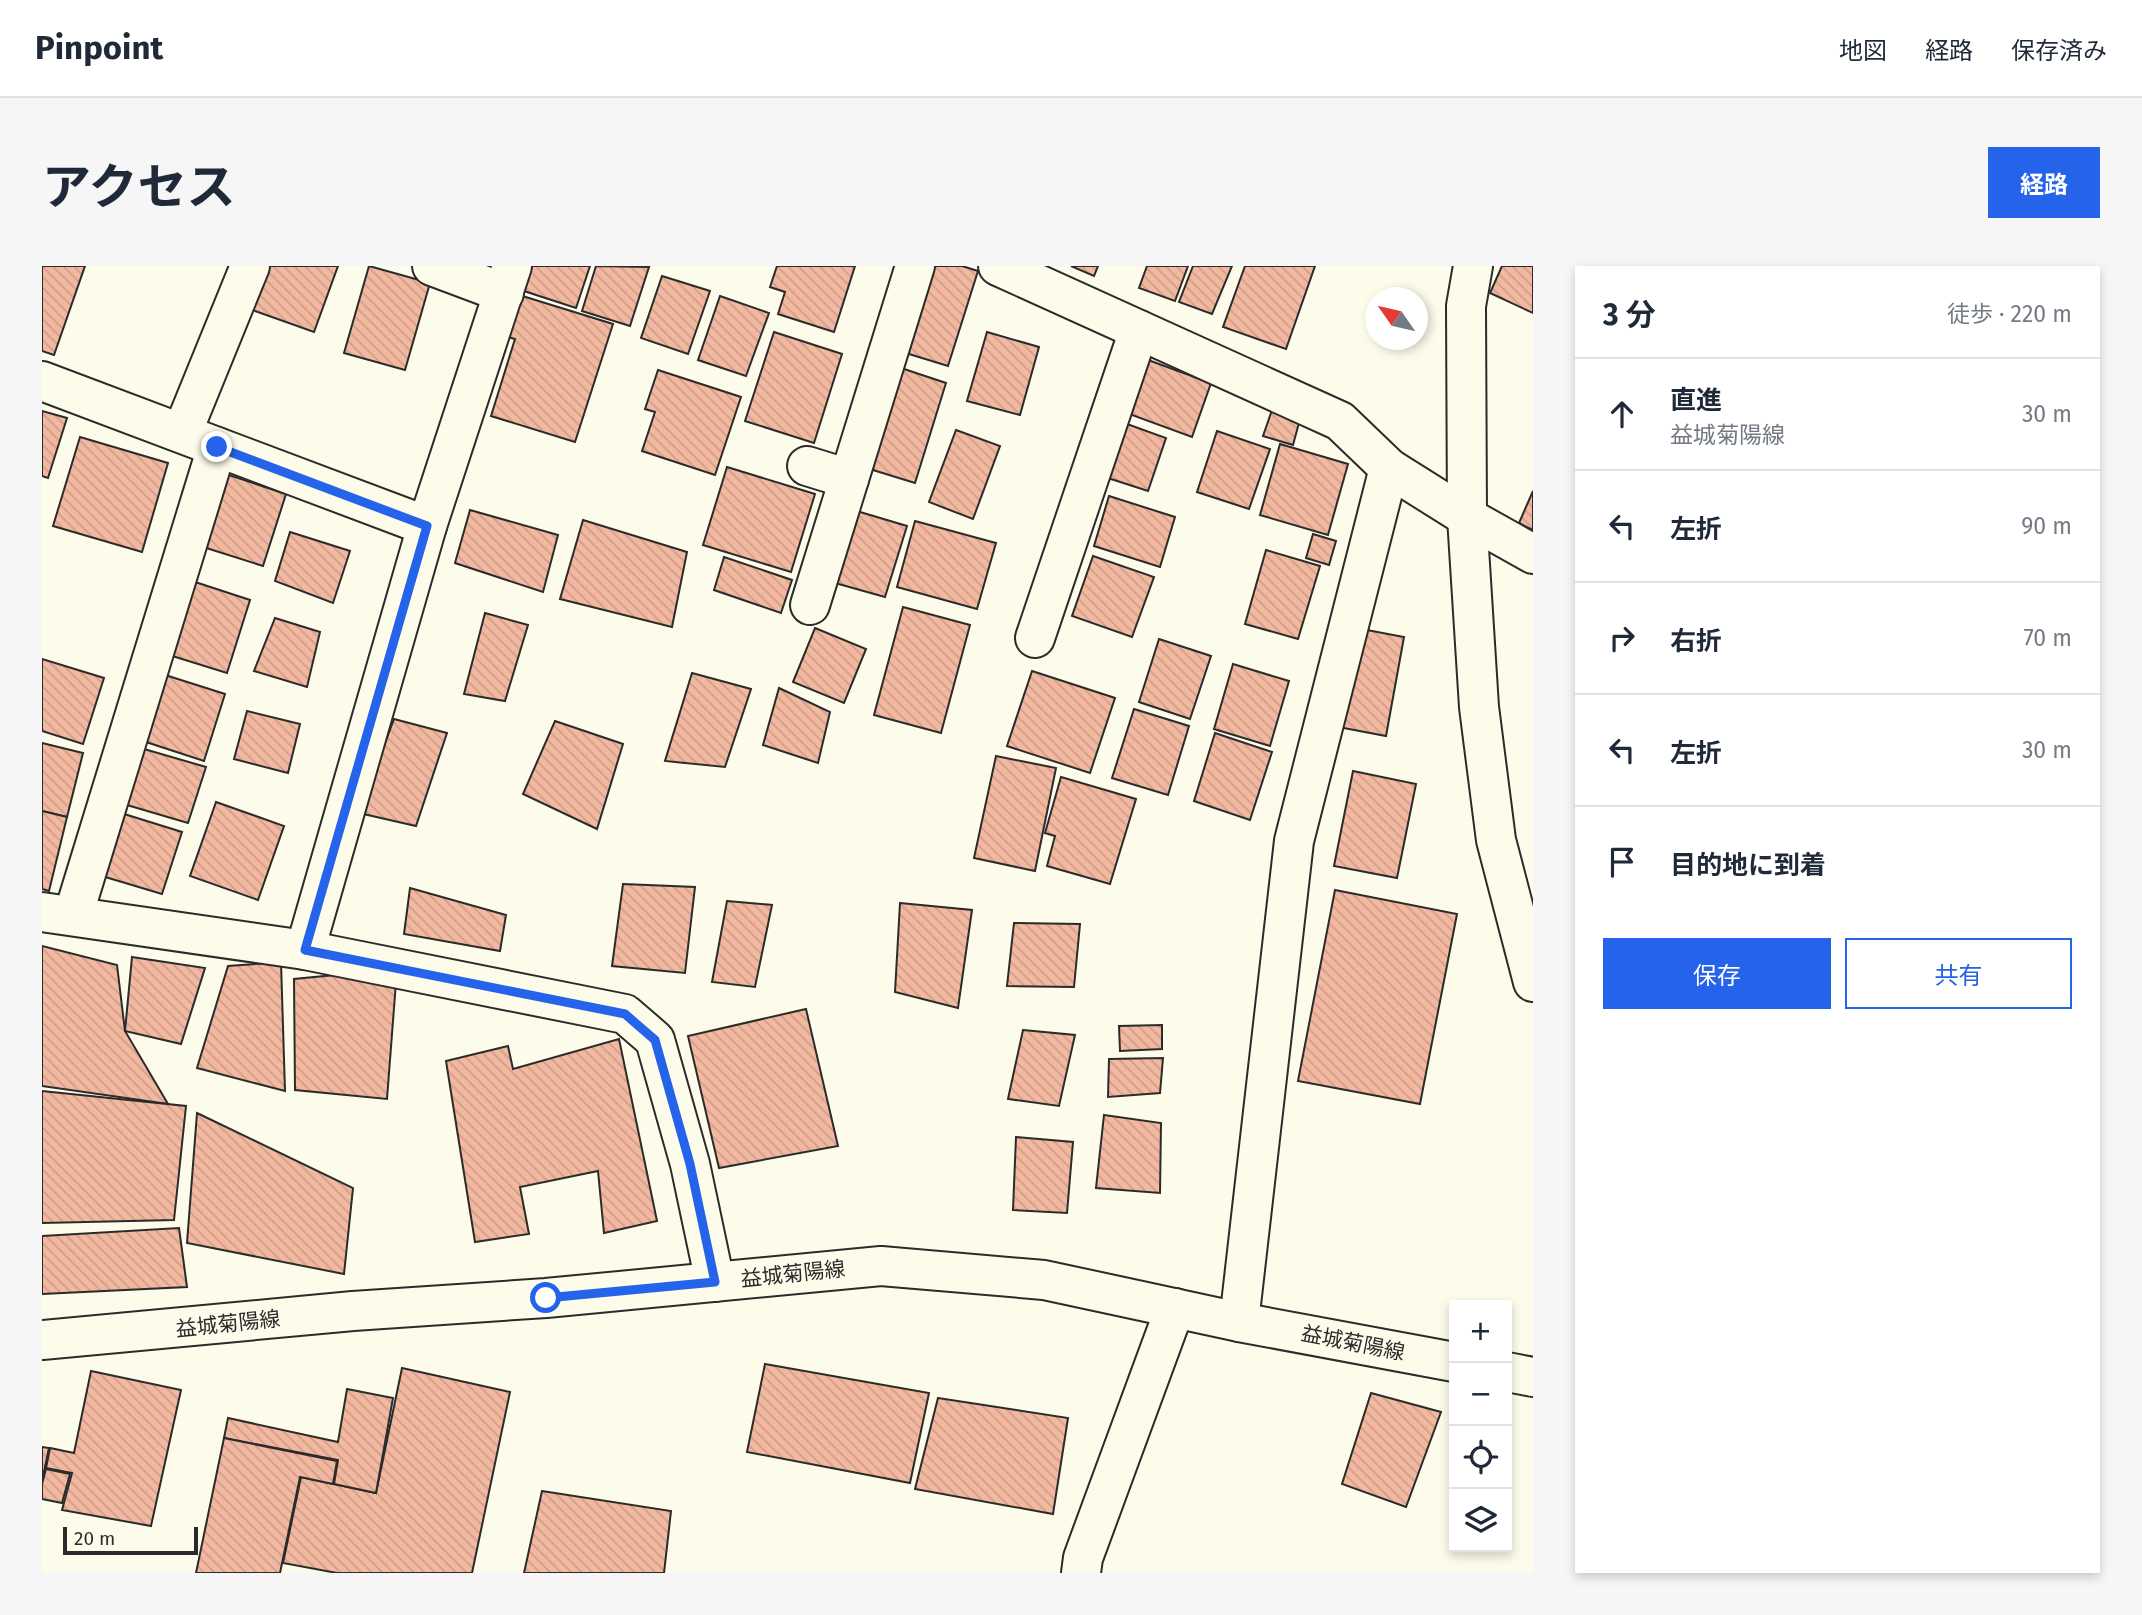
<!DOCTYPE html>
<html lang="ja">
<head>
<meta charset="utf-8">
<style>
	body { margin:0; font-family:"Fira Sans","Noto Sans JP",sans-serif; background:#f6f6f7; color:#1f2937 }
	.controls { position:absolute; right:21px; bottom:21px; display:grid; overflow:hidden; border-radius:0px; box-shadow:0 4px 10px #0003 }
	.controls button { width:63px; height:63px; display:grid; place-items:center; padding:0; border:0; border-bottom:2px solid #e0e1e3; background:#fff; color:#1f2937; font:35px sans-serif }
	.compass { position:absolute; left:1323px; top:21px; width:63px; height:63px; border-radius:50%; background:#fff; box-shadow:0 4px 10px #0003; rotate:304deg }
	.scale { position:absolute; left:21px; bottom:18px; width:135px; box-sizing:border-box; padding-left:7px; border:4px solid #2b2b2b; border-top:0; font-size:19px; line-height:24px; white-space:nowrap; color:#2b2b2b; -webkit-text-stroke:5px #fdfbea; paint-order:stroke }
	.stop { position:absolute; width:21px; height:21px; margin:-16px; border:5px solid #2563eb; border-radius:50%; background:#fff }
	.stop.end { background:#2563eb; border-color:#fff; box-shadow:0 2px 7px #0008 }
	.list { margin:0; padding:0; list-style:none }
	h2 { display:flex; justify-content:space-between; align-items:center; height:91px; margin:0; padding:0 28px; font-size:30px }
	h2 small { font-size:23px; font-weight:400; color:#747a83 }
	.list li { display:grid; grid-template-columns:46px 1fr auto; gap:21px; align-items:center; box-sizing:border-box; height:112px; padding:0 28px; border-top:2px solid #e0e1e3 }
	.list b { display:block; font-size:26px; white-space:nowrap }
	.list p { margin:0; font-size:23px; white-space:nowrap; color:#747a83 }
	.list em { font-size:23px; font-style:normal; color:#747a83 }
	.actions { display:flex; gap:14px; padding:21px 28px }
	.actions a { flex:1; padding:16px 0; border:2px solid #2563eb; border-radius:0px; text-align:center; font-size:24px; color:#2563eb }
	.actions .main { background:#2563eb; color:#fff }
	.icon { flex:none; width:38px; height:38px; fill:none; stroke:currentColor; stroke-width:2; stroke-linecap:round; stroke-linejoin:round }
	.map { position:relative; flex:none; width:1491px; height:1307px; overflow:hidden; border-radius:0px }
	header { display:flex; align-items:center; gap:42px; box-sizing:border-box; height:98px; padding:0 35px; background:#fff; border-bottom:2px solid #e0e1e3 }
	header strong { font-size:33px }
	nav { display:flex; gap:38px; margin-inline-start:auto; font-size:24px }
	.intro { display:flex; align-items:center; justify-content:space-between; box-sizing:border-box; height:168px; padding:0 42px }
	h1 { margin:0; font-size:49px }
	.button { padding:18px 32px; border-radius:0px; background:#2563eb; color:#fff; font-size:24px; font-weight:700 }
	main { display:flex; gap:42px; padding:0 42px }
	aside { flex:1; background:#fff; border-radius:0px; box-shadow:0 4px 10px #0003 }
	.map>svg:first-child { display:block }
</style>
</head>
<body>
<header>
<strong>Pinpoint</strong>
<nav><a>地図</a><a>経路</a><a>保存済み</a></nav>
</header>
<div class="intro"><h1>アクセス</h1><a class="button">経路</a></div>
<main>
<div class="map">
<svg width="1491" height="1307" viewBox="0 0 1491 1307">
	<defs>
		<pattern id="building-back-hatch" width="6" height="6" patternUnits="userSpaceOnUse" patternTransform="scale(1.75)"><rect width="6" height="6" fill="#f2b8a0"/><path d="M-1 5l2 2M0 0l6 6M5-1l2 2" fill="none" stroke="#d09e8a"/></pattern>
	</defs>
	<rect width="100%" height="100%" fill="#fdfbea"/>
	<g fill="url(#building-back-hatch)" stroke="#2b2b2b" stroke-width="2">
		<path d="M 0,0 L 43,0 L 12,89 L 0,85 Z"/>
		<path d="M 216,0 L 296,0 L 272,66 L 202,41 Z"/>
		<path d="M 327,0 L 388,17 L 363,104 L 302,87 Z"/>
		<path d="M 490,0 L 548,0 L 534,42 L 482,25 Z"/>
		<path d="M 554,0 L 607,1 L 588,60 L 540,45 Z"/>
		<path d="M 735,0 L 813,0 L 792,66 L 736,48 L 743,26 L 728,21 Z"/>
		<path d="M 881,0 L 920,0 L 936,5 L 906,100 L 854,84 Z"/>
		<path d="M 1029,0 L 1056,0 L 1052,10 Z"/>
		<path d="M 1105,0 L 1146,0 L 1133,35 L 1097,22 Z"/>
		<path d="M 1151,0 L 1190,0 L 1170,48 L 1137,36 Z"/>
		<path d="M 1203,0 L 1273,0 L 1244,83 L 1181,61 Z"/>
		<path d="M 1460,0 L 1491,0 L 1491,47 L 1448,27 Z"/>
		<path d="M 620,10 L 668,25 L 646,88 L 599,72 Z"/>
		<path d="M 474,28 L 571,58 L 533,176 L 449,150 L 473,73 L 461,70 Z"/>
		<path d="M 678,30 L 727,47 L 704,110 L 656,94 Z"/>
		<path d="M 732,66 L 800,88 L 772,177 L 703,155 Z"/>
		<path d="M 945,66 L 997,81 L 978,149 L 925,135 Z"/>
		<path d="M 1098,91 L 1169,117 L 1150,171 L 1079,145 Z"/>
		<path d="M 850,99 L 904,117 L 873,217 L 818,200 Z"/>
		<path d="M 616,104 L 699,131 L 673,209 L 600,185 L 613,146 L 603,143 Z"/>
		<path d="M 1230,144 L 1258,153 L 1251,179 L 1221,170 Z"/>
		<path d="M 0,145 L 25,152 L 6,212 L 0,210 Z"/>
		<path d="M 1085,158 L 1124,172 L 1106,225 L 1066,212 Z"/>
		<path d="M 914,164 L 958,180 L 931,253 L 887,236 Z"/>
		<path d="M 1175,165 L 1228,183 L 1207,243 L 1155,226 Z"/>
		<path d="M 38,171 L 126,197 L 100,286 L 11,260 Z"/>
		<path d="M 1238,178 L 1306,198 L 1286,269 L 1218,249 Z"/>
		<path d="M 685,201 L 773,228 L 749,306 L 661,279 Z"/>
		<path d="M 178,206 L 244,228 L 221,300 L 155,279 Z"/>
		<path d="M 1491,225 L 1491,264 L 1477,257 Z"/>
		<path d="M 1067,230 L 1133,251 L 1118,301 L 1052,280 Z"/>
		<path d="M 808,243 L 865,260 L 843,331 L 786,315 Z"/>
		<path d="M 428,244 L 516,269 L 501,326 L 413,297 Z"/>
		<path d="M 541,254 L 645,286 L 630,361 L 518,333 Z"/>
		<path d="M 873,255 L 954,277 L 935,343 L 855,321 Z"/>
		<path d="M 248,266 L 308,285 L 291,337 L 233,315 Z"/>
		<path d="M 1271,268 L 1294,275 L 1287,299 L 1264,292 Z"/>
		<path d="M 1224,284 L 1278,300 L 1256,373 L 1203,358 Z"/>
		<path d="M 1051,290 L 1112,311 L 1090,371 L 1030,350 Z"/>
		<path d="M 682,291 L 750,314 L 739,347 L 672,324 Z"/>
		<path d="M 147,314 L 208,334 L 185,407 L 124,388 Z"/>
		<path d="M 861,341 L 928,359 L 899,467 L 832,449 Z"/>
		<path d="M 443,347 L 486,359 L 463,435 L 422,428 Z"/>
		<path d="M 233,352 L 278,366 L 265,421 L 212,405 Z"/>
		<path d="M 1309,361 L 1362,371 L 1344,470 L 1291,460 Z"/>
		<path d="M 773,362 L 824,383 L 802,437 L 751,416 Z"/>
		<path d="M 1117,373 L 1169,390 L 1148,453 L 1097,436 Z"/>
		<path d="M 0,393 L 62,412 L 41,478 L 0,465 Z"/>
		<path d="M 1191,398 L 1247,415 L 1228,480 L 1172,463 Z"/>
		<path d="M 990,405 L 1073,432 L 1048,507 L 965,480 Z"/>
		<path d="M 650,407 L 709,423 L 683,501 L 623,495 Z"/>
		<path d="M 120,408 L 183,428 L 162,495 L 98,474 Z"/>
		<path d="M 737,422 L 788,446 L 776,497 L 721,479 Z"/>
		<path d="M 1092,443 L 1147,460 L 1126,529 L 1070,512 Z"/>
		<path d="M 205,445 L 258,458 L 246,507 L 192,493 Z"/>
		<path d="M 352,453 L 405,467 L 374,560 L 317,547 Z"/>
		<path d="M 513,455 L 581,478 L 555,563 L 481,528 Z"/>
		<path d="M 1173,467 L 1230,486 L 1208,554 L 1152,535 Z"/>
		<path d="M 0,477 L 41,487 L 25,551 L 0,545 Z"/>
		<path d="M 102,483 L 164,501 L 146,557 L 85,539 Z"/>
		<path d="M 954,490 L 1014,502 L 993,605 L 932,592 Z"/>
		<path d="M 1311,505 L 1374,518 L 1355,612 L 1292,600 Z"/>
		<path d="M 1019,511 L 1094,533 L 1068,618 L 1005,600 L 1013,570 L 1003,567 Z"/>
		<path d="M 174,536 L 242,560 L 216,634 L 148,610 Z"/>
		<path d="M 0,545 L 25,551 L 7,625 L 0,623 Z"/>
		<path d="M 79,547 L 140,566 L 120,628 L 60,610 Z"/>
		<path d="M 581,618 L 653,621 L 643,707 L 570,700 Z"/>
		<path d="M 368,622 L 464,649 L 458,685 L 362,668 Z"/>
		<path d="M 1293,624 L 1415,648 L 1378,838 L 1256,815 Z"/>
		<path d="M 685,635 L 730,639 L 713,721 L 670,716 Z"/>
		<path d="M 858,637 L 930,644 L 916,742 L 853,726 Z"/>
		<path d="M 972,657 L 1038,658 L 1032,721 L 965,720 Z"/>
		<path d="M 0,680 L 75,699 L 83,765 L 126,838 L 0,820 Z"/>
		<path d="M 90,691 L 163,702 L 139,778 L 83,765 Z"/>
		<path d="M 239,696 L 243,825 L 155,802 L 186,700 Z"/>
		<path d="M 355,703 L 345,833 L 253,824 L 252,713 Z"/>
		<path d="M 764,743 L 796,880 L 677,902 L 646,770 Z"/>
		<path d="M 1120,759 L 1120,783 L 1078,785 L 1077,760 Z"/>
		<path d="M 981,764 L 1033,769 L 1017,840 L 966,833 Z"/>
		<path d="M 577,773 L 615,955 L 562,967 L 556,905 L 478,921 L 487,968 L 433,976 L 404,795 L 466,780 L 471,803 Z"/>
		<path d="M 1121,792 L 1118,827 L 1066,831 L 1067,793 Z"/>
		<path d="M 0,825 L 144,840 L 132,954 L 0,957 Z"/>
		<path d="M 155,847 L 311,922 L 302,1008 L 145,977 Z"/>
		<path d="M 1062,849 L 1119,857 L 1118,927 L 1054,922 Z"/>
		<path d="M 974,871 L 1031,876 L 1025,947 L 971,944 Z"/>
		<path d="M 137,962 L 145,1021 L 0,1028 L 0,970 Z"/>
		<path d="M 723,1098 L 887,1127 L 868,1217 L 705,1186 Z"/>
		<path d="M 360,1102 L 468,1126 L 430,1307 L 295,1307 L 241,1297 L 259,1211 L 334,1227 Z"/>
		<path d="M 49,1105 L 139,1124 L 109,1260 L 20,1244 L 30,1207 L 4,1202 L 8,1182 L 32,1187 Z"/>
		<path d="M 305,1123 L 351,1132 L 334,1227 L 292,1218 L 296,1194 L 182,1172 L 186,1152 L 296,1176 Z"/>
		<path d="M 1329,1127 L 1399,1146 L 1364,1241 L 1300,1218 Z"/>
		<path d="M 896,1132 L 1026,1152 L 1011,1248 L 873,1223 Z"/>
		<path d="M 182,1172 L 295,1195 L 291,1218 L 258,1211 L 238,1307 L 154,1307 Z"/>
		<path d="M 0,1181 L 7,1182 L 0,1215 Z"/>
		<path d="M 4,1203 L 28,1208 L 20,1237 L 0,1233 L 0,1218 Z"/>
		<path d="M 500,1225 L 629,1245 L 622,1307 L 482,1307 Z"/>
	</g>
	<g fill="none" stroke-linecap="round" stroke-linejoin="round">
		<defs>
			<g id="minor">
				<path d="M 390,0 L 462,27"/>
				<path d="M 956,0 L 1298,155 L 1347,202 L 1425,251 L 1491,288"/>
				<path d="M 1431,0 L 1424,40 L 1425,251 L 1437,441 L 1454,574 L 1491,716"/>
				<path d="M 0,115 L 385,260"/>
				<path d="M 140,167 L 208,0"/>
				<path d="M 765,200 L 807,213"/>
				<path d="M 768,339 L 873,0"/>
				<path d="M 993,372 L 1097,64"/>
				<path d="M 0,646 L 263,684 L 583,748 L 613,774 L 648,898 L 673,1016"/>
				<path d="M 31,650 L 175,181"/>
				<path d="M 263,684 L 385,260 L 470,0"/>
				<path d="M 1197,1056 L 1252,575 L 1347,202"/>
				<path d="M 1039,1307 L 1041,1292 L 1133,1042"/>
			</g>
			<g id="major">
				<path d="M 0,1074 L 311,1045 L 504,1032 L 839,1000 L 1002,1014 L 1197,1056 L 1412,1096"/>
				<path d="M 1465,1106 L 1491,1111"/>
			</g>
		</defs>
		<use href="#minor" stroke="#2b2b2b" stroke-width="42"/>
		<use href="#major" stroke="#2b2b2b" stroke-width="42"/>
		<use href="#minor" stroke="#fdfbea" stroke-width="38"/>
		<use href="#major" stroke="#fdfbea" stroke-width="38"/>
	</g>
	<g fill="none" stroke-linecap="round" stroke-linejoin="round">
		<path stroke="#2563eb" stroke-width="9" d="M 175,181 L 385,260 L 263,684 L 583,748 L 613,774 L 648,898 L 673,1016 L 504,1032"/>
	</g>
	<g text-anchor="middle" stroke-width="5" stroke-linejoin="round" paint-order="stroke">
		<g font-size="21" fill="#2b2b2b" stroke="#fdfbea">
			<text transform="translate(751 1008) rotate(-6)" y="7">益城菊陽線</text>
			<text transform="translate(186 1058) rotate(-6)" y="7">益城菊陽線</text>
			<text transform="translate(1311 1077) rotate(11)" y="7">益城菊陽線</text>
		</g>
	</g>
</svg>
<div class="controls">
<button>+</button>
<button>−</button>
<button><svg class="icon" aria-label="locate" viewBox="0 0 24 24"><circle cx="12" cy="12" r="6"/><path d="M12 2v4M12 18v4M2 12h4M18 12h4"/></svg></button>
<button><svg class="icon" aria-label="layers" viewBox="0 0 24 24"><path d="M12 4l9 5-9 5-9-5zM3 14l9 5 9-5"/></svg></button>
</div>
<svg class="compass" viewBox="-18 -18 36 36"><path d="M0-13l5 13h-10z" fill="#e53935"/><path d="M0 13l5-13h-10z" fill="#747a83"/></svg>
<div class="scale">20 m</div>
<div class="stop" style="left:504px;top:1032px"></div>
<div class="stop end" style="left:175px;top:181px"></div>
</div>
<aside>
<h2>3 分<small>徒歩 · 220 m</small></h2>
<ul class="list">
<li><svg class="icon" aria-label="ahead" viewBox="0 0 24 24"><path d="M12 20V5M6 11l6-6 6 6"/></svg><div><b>直進</b><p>益城菊陽線</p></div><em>30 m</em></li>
<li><svg class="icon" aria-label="left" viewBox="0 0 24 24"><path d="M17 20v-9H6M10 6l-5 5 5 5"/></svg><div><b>左折</b></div><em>90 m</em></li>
<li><svg class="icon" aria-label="right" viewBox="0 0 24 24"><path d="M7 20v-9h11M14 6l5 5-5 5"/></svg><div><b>右折</b></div><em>70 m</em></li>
<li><svg class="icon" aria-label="left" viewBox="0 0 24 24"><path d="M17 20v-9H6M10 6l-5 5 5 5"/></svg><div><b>左折</b></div><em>30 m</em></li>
<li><svg class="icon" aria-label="arrive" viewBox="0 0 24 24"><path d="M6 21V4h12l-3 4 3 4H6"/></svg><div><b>目的地に到着</b></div></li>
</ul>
<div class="actions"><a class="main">保存</a><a>共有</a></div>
</aside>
</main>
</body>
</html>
